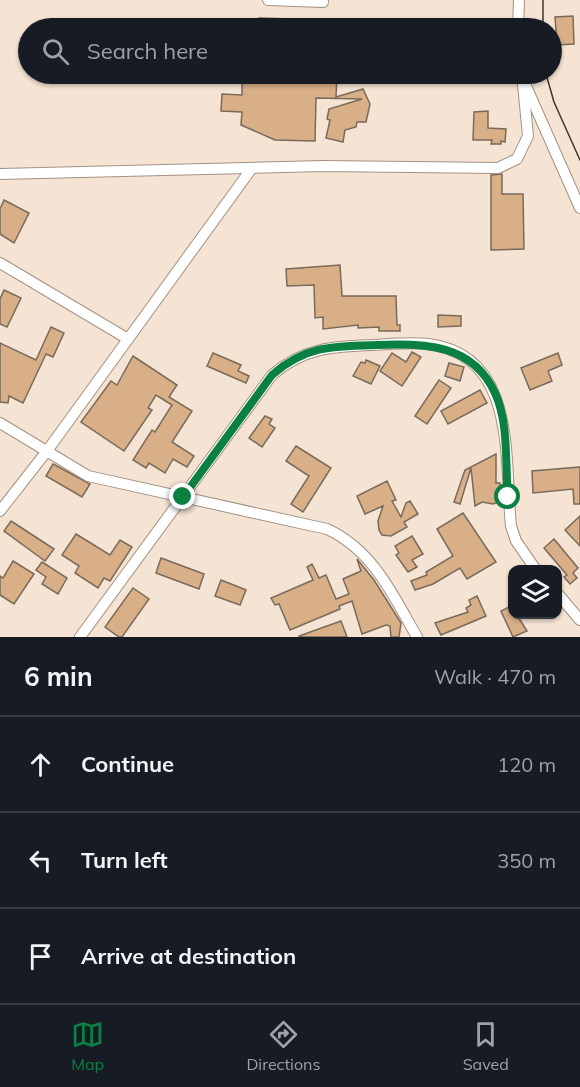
<!DOCTYPE html>
<html lang="en">
<head>
<meta charset="utf-8">
<style>
	body { margin:0; font-family:Mulish,sans-serif; background:#242831; color:#f1f3f6 }
	.controls { position:absolute; right:18px; bottom:18px; display:grid; overflow:hidden; border-radius:12px; box-shadow:0 2px 4px #0004 }
	.controls button { width:54px; height:54px; display:grid; place-items:center; padding:0; border:0; border-bottom:2px solid #363941; background:#171b24; color:#f1f3f6; font:30px sans-serif }
	.stop { position:absolute; width:18px; height:18px; margin:-14px; border:4px solid #0b8043; border-radius:50%; background:#fff }
	.stop.end { background:#0b8043; border-color:#fff; box-shadow:0 2px 6px #0008 }
	.list { margin:0; padding:0; list-style:none }
	h2 { display:flex; justify-content:space-between; align-items:center; height:78px; margin:0; padding:0 24px; font-size:26px }
	h2 small { font-size:20px; font-weight:400; color:#9ea1a6 }
	.list li { display:grid; grid-template-columns:39px 1fr auto; gap:18px; align-items:center; box-sizing:border-box; height:96px; padding:0 24px; border-top:2px solid #363941 }
	.list b { display:block; font-size:22px; white-space:nowrap }
	.list em { font-size:20px; font-style:normal; color:#9ea1a6 }
	.icon { flex:none; width:33px; height:33px; fill:none; stroke:currentColor; stroke-width:2; stroke-linecap:round; stroke-linejoin:round }
	.map { position:relative; flex:none; width:580px; height:637px; overflow:hidden }
	.search { position:absolute; background:#171b24; box-shadow:0 2px 4px #0004; left:18px; right:18px; top:18px; height:66px; display:flex; align-items:center; gap:15px; box-sizing:border-box; padding:0 21px; border-radius:33px; color:#9ea1a6; font-size:22px }
	.sheet { height:366px; background:#171b24 }
	nav { display:flex; justify-content:space-around; align-items:center; box-sizing:border-box; height:84px; border-top:2px solid #363941; background:#171b24; font-size:16px; color:#9ea1a6 }
	nav a { display:grid; justify-items:center; gap:3px }
	nav .on { color:#0b8043 }
	.map>svg:first-child { display:block }
</style>
</head>
<body>
<div class="map">
<svg width="580" height="637" viewBox="0 0 580 637">
	<rect width="100%" height="100%" fill="#f5e3d3"/>
	<g fill="#d8af87" stroke="#796a5b" stroke-width="1.5">
		<path d="M 573,16 L 574,44 L 557,45 L 555,17 Z"/>
		<path d="M 259,18 L 293,19 L 297,28 L 245,28 L 245,23 Z"/>
		<path d="M 242,74 L 337,74 L 336,97 L 363,89 L 370,104 L 366,122 L 357,122 L 356,127 L 345,130 L 343,142 L 326,138 L 330,120 L 327,119 L 329,109 L 362,99 L 316,98 L 315,141 L 275,140 L 241,125 L 242,112 L 221,111 L 222,94 L 242,95 Z"/>
		<path d="M 488,111 L 488,128 L 506,129 L 505,142 L 501,141 L 501,144 L 491,144 L 492,140 L 473,140 L 474,112 Z"/>
		<path d="M 502,174 L 502,194 L 523,194 L 524,249 L 491,250 L 491,175 Z"/>
		<path d="M 4,200 L 29,213 L 14,243 L 0,234 L 0,209 Z"/>
		<path d="M 340,265 L 342,296 L 396,296 L 397,325 L 400,325 L 400,331 L 379,331 L 379,327 L 358,328 L 358,325 L 323,329 L 323,317 L 315,318 L 314,285 L 287,286 L 286,269 Z"/>
		<path d="M 4,290 L 21,298 L 7,327 L 0,324 L 0,299 Z"/>
		<path d="M 438,315 L 461,316 L 461,326 L 438,327 Z"/>
		<path d="M 51,327 L 64,333 L 53,357 L 46,354 L 23,403 L 9,396 L 8,403 L 0,402 L 0,343 L 36,360 Z"/>
		<path d="M 412,352 L 421,357 L 402,386 L 380,371 L 392,353 L 406,362 Z"/>
		<path d="M 213,353 L 241,365 L 238,371 L 249,376 L 246,383 L 207,366 Z"/>
		<path d="M 558,353 L 562,365 L 548,371 L 552,381 L 530,390 L 521,368 Z"/>
		<path d="M 133,356 L 177,385 L 169,397 L 192,411 L 172,442 L 194,456 L 187,467 L 173,459 L 165,473 L 149,463 L 146,468 L 133,460 L 152,430 L 155,432 L 172,405 L 156,395 L 148,408 L 152,410 L 124,451 L 81,422 L 111,381 L 117,385 Z"/>
		<path d="M 366,360 L 380,366 L 371,384 L 353,376 L 361,362 L 365,363 Z"/>
		<path d="M 449,363 L 464,367 L 460,381 L 445,376 Z"/>
		<path d="M 439,380 L 451,388 L 427,424 L 415,416 Z"/>
		<path d="M 480,390 L 487,403 L 448,424 L 441,411 Z"/>
		<path d="M 265,416 L 272,419 L 269,424 L 275,428 L 262,447 L 249,438 Z"/>
		<path d="M 296,446 L 331,468 L 303,512 L 291,504 L 309,476 L 286,461 Z"/>
		<path d="M 496,454 L 496,483 L 500,483 L 501,501 L 493,504 L 482,502 L 475,506 L 471,468 L 460,504 L 454,502 L 465,470 Z"/>
		<path d="M 53,464 L 90,484 L 82,497 L 46,476 Z"/>
		<path d="M 580,467 L 580,504 L 574,504 L 573,489 L 533,493 L 532,471 Z"/>
		<path d="M 387,481 L 396,500 L 392,501 L 401,517 L 406,503 L 410,501 L 418,514 L 404,522 L 407,527 L 391,536 L 382,535 L 379,530 L 378,521 L 383,506 L 365,514 L 357,496 Z"/>
		<path d="M 463,513 L 496,562 L 467,579 L 460,568 L 433,584 L 415,590 L 411,581 L 427,575 L 426,572 L 453,556 L 437,529 Z"/>
		<path d="M 580,516 L 580,546 L 565,530 Z"/>
		<path d="M 11,521 L 54,549 L 45,561 L 4,531 Z"/>
		<path d="M 76,534 L 110,555 L 120,540 L 132,547 L 110,581 L 104,578 L 98,588 L 75,573 L 79,566 L 62,555 Z"/>
		<path d="M 412,536 L 423,554 L 412,560 L 417,567 L 408,572 L 396,555 L 399,553 L 395,546 Z"/>
		<path d="M 554,539 L 578,568 L 573,573 L 577,578 L 570,584 L 564,577 L 567,575 L 544,548 Z"/>
		<path d="M 161,558 L 204,574 L 199,589 L 156,573 Z"/>
		<path d="M 357,559 L 374,580 L 401,623 L 399,637 L 391,637 L 390,626 L 386,625 L 362,634 L 352,601 L 339,606 L 340,609 L 290,630 L 279,604 L 275,605 L 271,598 L 313,580 L 307,567 L 312,564 L 319,578 L 326,575 L 336,599 L 349,594 L 343,579 L 361,571 Z"/>
		<path d="M 13,561 L 34,574 L 14,604 L 0,595 L 0,576 L 3,578 Z"/>
		<path d="M 42,562 L 67,578 L 58,594 L 42,584 L 46,577 L 36,570 Z"/>
		<path d="M 221,580 L 246,590 L 240,605 L 215,596 Z"/>
		<path d="M 133,588 L 149,599 L 122,637 L 119,637 L 105,627 Z"/>
		<path d="M 477,596 L 486,616 L 441,635 L 435,623 L 468,612 L 466,608 L 471,605 L 469,600 Z"/>
		<path d="M 513,605 L 513,615 L 517,615 L 527,631 L 513,637 L 501,611 Z"/>
		<path d="M 341,621 L 347,637 L 299,637 L 299,636 Z"/>
	</g>
	<g fill="none" stroke-linecap="round" stroke-linejoin="round">
		<defs>
			<g id="minor">
				<path d="M 268,0 L 323,2"/>
				<path d="M 518,28 L 519,0"/>
				<path d="M 526,86 L 580,208"/>
				<path d="M 0,174 L 323,166 L 498,168 L 517,159 L 528,136 L 522,74"/>
				<path d="M 0,263 L 128,339"/>
				<path d="M 0,423 L 88,476 L 327,529 C 373,550 393,595 417,637"/>
				<path d="M 0,511 L 47,451 L 252,168"/>
				<path d="M 558,594 L 580,620"/>
				<path d="M 80,637 L 272,375 C 303,348 334,346 374,345 C 392,344 411,342 429,344 C 518,356 504,460 511,526 L 516,541 L 536,570"/>
			</g>
		</defs>
		<use href="#minor" stroke="#a39283" stroke-width="12"/>
		<use href="#minor" stroke="#fff" stroke-width="10"/>
		<g stroke="#3d362e" stroke-width="1.5">
			<path d="M 543,28 L 543,0"/>
			<path d="M 546,74 L 554,102 L 580,160"/>
		</g>
	</g>
	<g fill="none" stroke-linecap="round" stroke-linejoin="round">
		<path stroke="#0b8043" stroke-width="8" d="M 183,497 L 272,375 C 306,345 335,346 378,345 C 424,343 473,344 495,393 C 509,423 505,464 508,497"/>
	</g>
</svg>
<div class="controls">
<button><svg class="icon" aria-label="layers" viewBox="0 0 24 24"><path d="M12 4l9 5-9 5-9-5zM3 14l9 5 9-5"/></svg></button>
</div>
<div class="stop" style="left:508px;top:497px"></div>
<div class="stop end" style="left:183px;top:497px"></div>
<div class="search"><svg class="icon" aria-label="search" viewBox="0 0 24 24"><circle cx="10" cy="10" r="6"/><path d="M15 15l6 6"/></svg>Search here</div>
</div>
<section class="sheet">
<h2>6 min<small>Walk · 470 m</small></h2>
<ul class="list">
<li><svg class="icon" aria-label="ahead" viewBox="0 0 24 24"><path d="M12 20V5M6 11l6-6 6 6"/></svg><div><b>Continue</b></div><em>120 m</em></li>
<li><svg class="icon" aria-label="left" viewBox="0 0 24 24"><path d="M17 20v-9H6M10 6l-5 5 5 5"/></svg><div><b>Turn left</b></div><em>350 m</em></li>
<li><svg class="icon" aria-label="arrive" viewBox="0 0 24 24"><path d="M6 21V4h12l-3 4 3 4H6"/></svg><div><b>Arrive at destination</b></div></li>
</ul>
</section>
<nav>
<a class="on"><svg class="icon" aria-label="map" viewBox="0 0 24 24"><path d="M3 6l6-2 6 2 6-2v14l-6 2-6-2-6 2zM9 4v14M15 6v14"/></svg>Map</a>
<a><svg class="icon" aria-label="directions" viewBox="0 0 24 24"><path d="M12 3l9 9-9 9-9-9zM9 14v-3h6M13 9l2 2-2 2"/></svg>Directions</a>
<a><svg class="icon" aria-label="saved" viewBox="0 0 24 24"><path d="M7 4h10v16l-5-4-5 4z"/></svg>Saved</a>
</nav>
</body>
</html>
